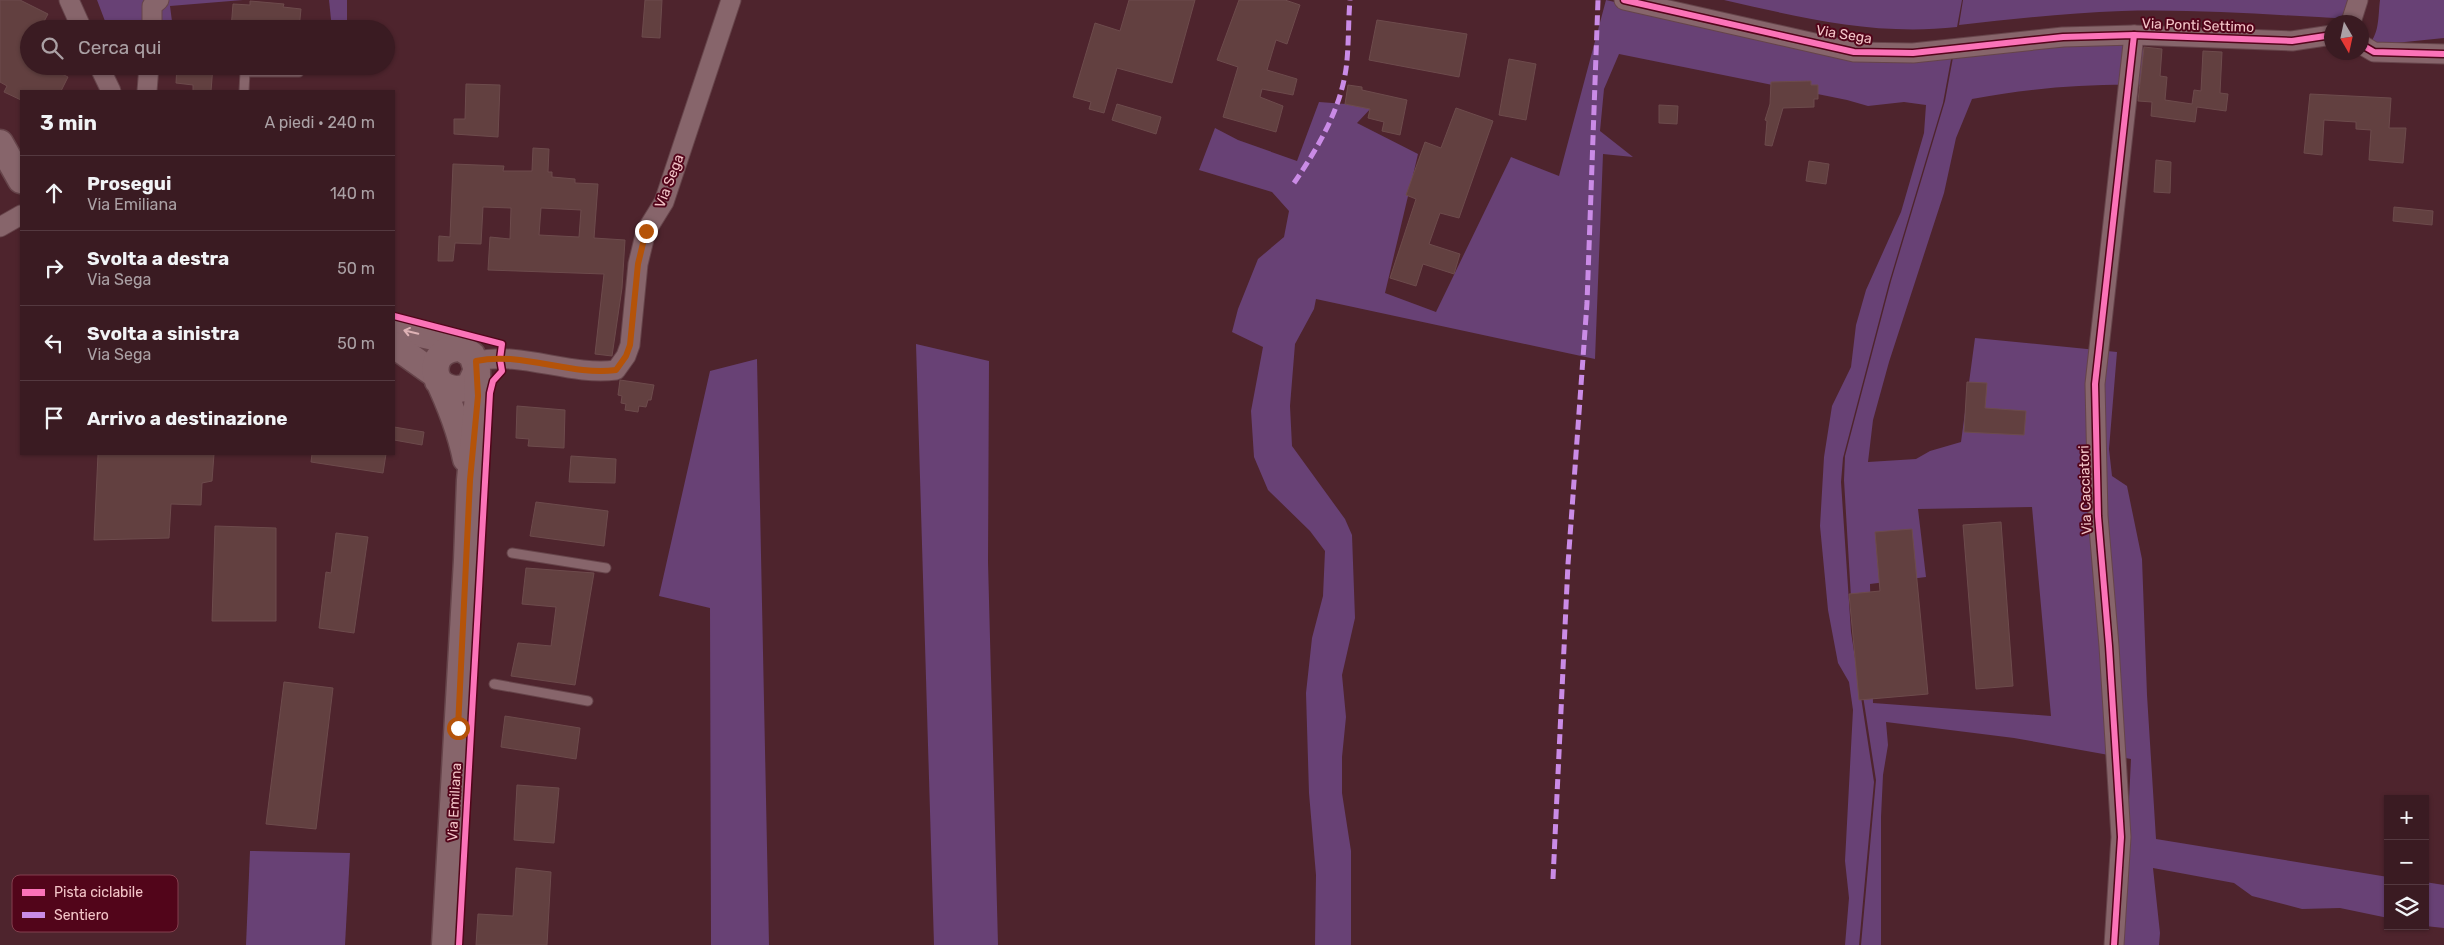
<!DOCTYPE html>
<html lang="it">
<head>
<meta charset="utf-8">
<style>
	body { margin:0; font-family:Rubik,sans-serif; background:#41242a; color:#f1f3f6 }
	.controls { position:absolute; right:15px; bottom:15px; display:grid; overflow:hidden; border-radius:0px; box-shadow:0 1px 4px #0004 }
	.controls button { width:45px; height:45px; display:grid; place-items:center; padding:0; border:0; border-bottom:1px solid #543940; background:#3a1b22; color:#f1f3f6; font:25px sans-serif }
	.compass { position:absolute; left:2324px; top:15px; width:45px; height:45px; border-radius:50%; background:#3a1b22; box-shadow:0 1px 4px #0004; rotate:171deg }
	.stop { position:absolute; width:15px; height:15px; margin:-11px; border:4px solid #b45309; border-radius:50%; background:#fff }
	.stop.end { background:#b45309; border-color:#fff; box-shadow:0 1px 5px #0008 }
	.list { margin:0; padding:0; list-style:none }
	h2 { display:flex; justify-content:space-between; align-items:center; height:65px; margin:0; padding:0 20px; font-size:21px }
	h2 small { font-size:16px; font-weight:400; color:#aba1a5 }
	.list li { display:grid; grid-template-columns:32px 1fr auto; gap:15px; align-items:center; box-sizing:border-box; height:75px; padding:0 20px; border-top:1px solid #543940 }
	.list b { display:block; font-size:19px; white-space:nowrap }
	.list p { margin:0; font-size:16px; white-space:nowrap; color:#aba1a5 }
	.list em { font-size:16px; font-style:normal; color:#aba1a5 }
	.icon { flex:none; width:28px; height:28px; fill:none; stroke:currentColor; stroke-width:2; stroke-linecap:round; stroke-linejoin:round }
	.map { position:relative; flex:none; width:2444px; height:945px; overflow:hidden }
	.search { position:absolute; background:#3a1b22; box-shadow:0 1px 4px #0004; left:20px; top:20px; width:375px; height:55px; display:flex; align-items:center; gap:12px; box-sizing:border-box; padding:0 18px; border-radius:28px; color:#aba1a5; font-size:19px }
	.panel { position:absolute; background:#3a1b22; box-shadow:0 1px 4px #0004; left:20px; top:90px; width:375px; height:365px; border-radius:0px }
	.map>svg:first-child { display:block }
</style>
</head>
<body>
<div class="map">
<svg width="2444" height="945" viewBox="0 0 2444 945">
	<rect width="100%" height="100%" fill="#4e242d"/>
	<g fill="#684175" fill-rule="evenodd">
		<path d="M 97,0 L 243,0 L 170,6 L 173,29 L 108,29 Z"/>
		<path d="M 329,0 L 347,0 L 347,29 L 332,29 Z"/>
		<path d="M 1606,0 L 1812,47 L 1952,54 L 1943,103 L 1889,283 L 1843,458 L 1841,482 L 1851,632 L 1874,782 L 1859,945 L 1845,945 L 1849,898 L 1845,861 L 1853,710 L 1849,682 L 1838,663 L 1828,610 L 1820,526 L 1824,457 L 1832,406 L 1851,367 L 1856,325 L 1866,290 L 1901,212 L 1924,133 L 1926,105 L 1904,102 L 1868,106 L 1847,100 L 1619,54 L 1604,89 L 1600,131 L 1633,157 L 1603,154 L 1595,359 L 1316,299 L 1314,309 L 1295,344 L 1290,406 L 1292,446 L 1345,519 L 1352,535 L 1355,618 L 1342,675 L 1346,717 L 1342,757 L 1342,793 L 1351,851 L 1351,945 L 1315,945 L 1316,875 L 1309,793 L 1306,693 L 1312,638 L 1323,596 L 1325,551 L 1310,531 L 1268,490 L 1254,457 L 1251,411 L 1263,347 L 1232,332 L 1238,309 L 1258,259 L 1284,237 L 1289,211 L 1272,192 L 1199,170 L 1215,128 L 1238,140 L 1297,161 L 1319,102 L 1373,106 L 1357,123 L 1418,154 L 1385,293 L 1436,312 L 1511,157 L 1559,176 Z"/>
		<path d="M 1724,0 L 1962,0 L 1957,27 C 1875,36 1803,18 1724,0 Z"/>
		<path d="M 1963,0 L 2353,0 L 2350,19 C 2275,15 2198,9 2122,11 C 2067,13 2013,19 1959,25 Z"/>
		<path d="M 2380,0 L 2444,0 L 2444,38 L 2366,46 C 2380,37 2378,15 2380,0 Z"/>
		<path d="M 2141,38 L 2147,64 L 2145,85 C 2084,84 2032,88 1972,99 L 1956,138 L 1944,193 L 1889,362 L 1873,420 L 1868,462 L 1916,459 L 1930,451 L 1961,442 L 1975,338 L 2117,352 L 2109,449 L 2112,476 L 2127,486 L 2142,559 L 2147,695 L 2156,839 L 2388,877 L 2388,918 L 2340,908 L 2302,909 L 2252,896 L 2234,883 L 2153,868 L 2160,933 L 2159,945 L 2122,945 L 2131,759 L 2014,738 L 1886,722 L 1888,745 L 1883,775 L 1881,817 L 1881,945 L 1861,945 L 1876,780 L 1853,631 L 1844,480 L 1845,456 L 1891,281 L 1945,101 L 1954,52 ZM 2032,507 L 2051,716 L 1873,703 L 1870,584 L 1926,577 L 1918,509 Z"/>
		<path d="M 916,344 L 989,361 L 988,562 L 998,945 L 934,945 Z"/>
		<path d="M 757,359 L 769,945 L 711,945 L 710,608 L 659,596 L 710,371 Z"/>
		<path d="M 250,851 L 350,853 L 345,945 L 246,945 Z"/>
		<path d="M 2425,882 L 2444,885 L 2444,928 L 2425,926 Z"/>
	</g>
	<g fill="#624040" stroke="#6d4b4c" fill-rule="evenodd">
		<path d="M 0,0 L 20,0 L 48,14 L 40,29 L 29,29 L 29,66 L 46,66 L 68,77 L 61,91 L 21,91 L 21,100 L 4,92 L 7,86 L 0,82 Z"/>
		<path d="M 645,0 L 662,0 L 660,38 L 642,37 Z"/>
		<path d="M 1129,0 L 1195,0 L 1172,83 L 1117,68 L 1104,113 L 1089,109 L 1091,102 L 1073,97 L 1095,23 L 1120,31 Z"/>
		<path d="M 1239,0 L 1285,0 L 1300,5 L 1287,44 L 1276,40 L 1267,70 L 1297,79 L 1293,95 L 1262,89 L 1260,97 L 1283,106 L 1276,132 L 1223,117 L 1238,67 L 1217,60 Z"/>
		<path d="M 250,1 L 284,4 L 283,7 L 301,9 L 299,29 L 231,29 L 233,4 L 250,5 Z"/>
		<path d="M 1377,20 L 1467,34 L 1459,77 L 1369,60 Z"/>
		<path d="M 2144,47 L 2162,49 L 2160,76 L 2167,77 L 2165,100 L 2192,104 L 2194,90 L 2201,91 L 2203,51 L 2222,52 L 2220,93 L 2228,94 L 2226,111 L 2197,107 L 2195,122 L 2151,116 L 2152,102 L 2138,101 Z"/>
		<path d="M 1509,59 L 1536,64 L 1526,120 L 1499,115 Z"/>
		<path d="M 177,66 L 213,66 L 211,91 L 193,91 L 193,85 L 176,83 Z"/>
		<path d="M 1811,81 L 1811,85 L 1818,85 L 1818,99 L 1814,99 L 1814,107 L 1783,108 L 1772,146 L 1765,145 L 1767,121 L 1765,120 L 1770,104 L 1771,82 Z"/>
		<path d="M 466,84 L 500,85 L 498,137 L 454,134 L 454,119 L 465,119 Z"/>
		<path d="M 1348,85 L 1362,87 L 1362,90 L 1407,100 L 1400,135 L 1382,131 L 1384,122 L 1368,118 L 1370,109 L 1345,104 Z"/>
		<path d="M 2310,94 L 2391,98 L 2389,128 L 2406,128 L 2403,163 L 2369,160 L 2371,130 L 2356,129 L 2356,122 L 2324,120 L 2322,155 L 2304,153 Z"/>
		<path d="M 1117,104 L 1161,117 L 1156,134 L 1112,120 Z"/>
		<path d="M 1659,105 L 1678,106 L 1677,124 L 1659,123 Z"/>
		<path d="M 1456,108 L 1493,121 L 1459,218 L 1440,213 L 1429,244 L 1460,254 L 1454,274 L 1423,264 L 1416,286 L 1390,278 L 1416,199 L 1406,195 L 1425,142 L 1441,148 Z"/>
		<path d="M 533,148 L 549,149 L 548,172 L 552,172 L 552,177 L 575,179 L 575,183 L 598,184 L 594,238 L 625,240 L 622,288 L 612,356 L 595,354 L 604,274 L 488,270 L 490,237 L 510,239 L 511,208 L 483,207 L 481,244 L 455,243 L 453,261 L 438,261 L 439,236 L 450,237 L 453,164 L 504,166 L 503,171 L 532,171 ZM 541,208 L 581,210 L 579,237 L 539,235 Z"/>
		<path d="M 2156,160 L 2171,162 L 2170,193 L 2154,192 Z"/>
		<path d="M 1809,161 L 1829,164 L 1826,184 L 1806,181 Z"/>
		<path d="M 2394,207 L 2433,211 L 2432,225 L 2393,221 Z"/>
		<path d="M 620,380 L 654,385 L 651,400 L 648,400 L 646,407 L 639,406 L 638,412 L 625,410 L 626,404 L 621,403 L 622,396 L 618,395 Z"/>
		<path d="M 1967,382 L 1987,383 L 1985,408 L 2026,411 L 2024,435 L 1964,432 Z"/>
		<path d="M 517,406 L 565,410 L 564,448 L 528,446 L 529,439 L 516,438 Z"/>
		<path d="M 394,427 L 424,432 L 422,445 L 394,440 Z"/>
		<path d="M 98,454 L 214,454 L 212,481 L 202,483 L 201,505 L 171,504 L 169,538 L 94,540 Z"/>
		<path d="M 312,454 L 386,454 L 383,473 L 311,462 Z"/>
		<path d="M 571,456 L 616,459 L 615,483 L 569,482 Z"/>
		<path d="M 536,502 L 608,511 L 604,546 L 530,536 Z"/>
		<path d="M 2001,522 L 2013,686 L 1976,689 L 1963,525 Z"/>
		<path d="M 215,526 L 276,528 L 276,621 L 212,621 Z"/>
		<path d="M 1912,529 L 1928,694 L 1859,700 L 1849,594 L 1880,591 L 1875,532 Z"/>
		<path d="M 336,533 L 368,537 L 354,633 L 319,628 L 326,572 L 331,573 Z"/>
		<path d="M 526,568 L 594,573 L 575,685 L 511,676 L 518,643 L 551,646 L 556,607 L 522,604 Z"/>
		<path d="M 284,682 L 333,688 L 316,829 L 266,824 Z"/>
		<path d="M 505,716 L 580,728 L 576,759 L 501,747 Z"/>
		<path d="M 517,785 L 559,788 L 554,843 L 514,840 Z"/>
		<path d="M 516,868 L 551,872 L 547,945 L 476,945 L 478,914 L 513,916 Z"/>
	</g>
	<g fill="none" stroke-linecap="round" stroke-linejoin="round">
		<defs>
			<g id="service">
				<path d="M 244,91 L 245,72 L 299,72"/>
				<path d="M 512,553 L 606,568"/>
				<path d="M 494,684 L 588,701"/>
			</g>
			<g id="minor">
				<path d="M 69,0 L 82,29"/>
				<path d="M 1624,0 L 1854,52 L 1913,53 L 2063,37 L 2134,35 L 2292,41 L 2332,35"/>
				<path d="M 2351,22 L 2358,0"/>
				<path d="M 152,29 L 152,6 L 159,0"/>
				<path d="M 2362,45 L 2374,52 L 2444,54"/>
				<path d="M 99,66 L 111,91"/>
				<path d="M 147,91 L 149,66"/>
				<path d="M 0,227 L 21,215"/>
				<path d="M 476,361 C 522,351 569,376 616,370 L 626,356 L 630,345 L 638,264 L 646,231 L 664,202 L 731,0"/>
				<path d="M 2114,945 L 2121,837 L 2109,646 L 2098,516 L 2095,384 L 2134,35"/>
			</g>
			<g id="secondary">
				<path d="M 0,143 L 21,180"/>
				<path d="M 394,328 L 434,337 L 461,348"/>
				<path d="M 394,345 L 436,375"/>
				<path d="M 438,381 C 448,390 459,392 470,385 L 477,370 L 472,355 L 461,348 C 445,348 433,357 436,375 C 449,402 460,429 466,459"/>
				<path d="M 445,945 L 467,560 L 470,480 L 478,396 L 477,374"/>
			</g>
		</defs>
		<use href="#service" stroke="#66444a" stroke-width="11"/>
		<use href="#minor" stroke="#66444a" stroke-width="21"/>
		<use href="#secondary" stroke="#66444a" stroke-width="29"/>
		<use href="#service" stroke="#87656b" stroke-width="9"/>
		<use href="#minor" stroke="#87656b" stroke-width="19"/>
		<use href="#secondary" stroke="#87656b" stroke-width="26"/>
		<g stroke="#ca8be6" stroke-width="5" stroke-dasharray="10 5" stroke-linecap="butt">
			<path d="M 1294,183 C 1317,149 1340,111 1346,69 C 1349,47 1348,23 1350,0"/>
			<path d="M 1553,879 L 1568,564 L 1587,303 L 1598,0"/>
		</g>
		<defs>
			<g id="cycleway">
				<path d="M 1624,0 L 1854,52 L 1913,53 L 2063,37 L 2134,35 L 2292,41 L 2332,35"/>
				<path d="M 2362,45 L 2374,52 L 2444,54"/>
				<path d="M 394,316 L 502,344 L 500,359 L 502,371 L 493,381 L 490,393 L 459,945"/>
				<path d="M 2114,945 L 2121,837 L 2109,646 L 2098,516 L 2095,384 L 2134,35"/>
			</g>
		</defs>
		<use href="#cycleway" stroke="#52051a" stroke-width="9"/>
		<use href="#cycleway" stroke="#fb73b8" stroke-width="6"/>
	</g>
	<defs><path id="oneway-shaft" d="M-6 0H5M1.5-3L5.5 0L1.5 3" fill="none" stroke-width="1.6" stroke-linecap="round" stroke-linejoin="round" transform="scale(1.25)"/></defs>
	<use stroke="#deb2b5" href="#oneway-shaft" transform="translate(411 332) rotate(-167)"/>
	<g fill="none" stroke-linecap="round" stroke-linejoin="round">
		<path stroke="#b45309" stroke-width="6" d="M 458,728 L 470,480 L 478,396 L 476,361 C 522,351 569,376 616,370 L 626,356 L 630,345 L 638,264 L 646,231"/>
	</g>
	<g text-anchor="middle" stroke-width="4" stroke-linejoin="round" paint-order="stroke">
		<g font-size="14" fill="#f4c5c8" stroke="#52051a">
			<text transform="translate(2198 25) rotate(2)" y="5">Via Ponti Settimo</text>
			<text transform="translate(1844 34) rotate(9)" y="5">Via Sega</text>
			<text transform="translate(669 181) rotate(-69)" y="5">Via Sega</text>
			<text transform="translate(2085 490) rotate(-92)" y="5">Via Cacciatori</text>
			<text transform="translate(454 802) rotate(-87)" y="5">Via Emiliana</text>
		</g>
	</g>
	<rect x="12" y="875" width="166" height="57" rx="8" fill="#52051a" stroke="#833f4e" stroke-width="1"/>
	<rect x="22" y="889" width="23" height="7" fill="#fb73b8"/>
	<rect x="22" y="912" width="23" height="6" fill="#ca8be6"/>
	<g font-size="14" fill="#f4c5c8">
		<text x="54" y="897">Pista ciclabile</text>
		<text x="54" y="920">Sentiero</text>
	</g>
</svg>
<div class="controls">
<button>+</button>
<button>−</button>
<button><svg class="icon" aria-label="layers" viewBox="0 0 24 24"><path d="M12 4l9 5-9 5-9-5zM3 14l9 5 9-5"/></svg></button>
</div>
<svg class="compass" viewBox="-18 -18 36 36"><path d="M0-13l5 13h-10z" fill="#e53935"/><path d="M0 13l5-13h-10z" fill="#aba1a5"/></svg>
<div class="stop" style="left:458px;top:728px"></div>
<div class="stop end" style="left:646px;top:231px"></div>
<div class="search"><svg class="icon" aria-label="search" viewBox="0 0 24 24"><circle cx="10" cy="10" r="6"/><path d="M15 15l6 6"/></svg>Cerca qui</div>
<section class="panel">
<h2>3 min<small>A piedi · 240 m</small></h2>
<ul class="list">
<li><svg class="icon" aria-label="ahead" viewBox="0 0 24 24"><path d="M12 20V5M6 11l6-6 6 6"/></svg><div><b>Prosegui</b><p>Via Emiliana</p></div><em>140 m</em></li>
<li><svg class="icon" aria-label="right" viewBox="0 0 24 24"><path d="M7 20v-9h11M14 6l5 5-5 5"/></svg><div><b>Svolta a destra</b><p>Via Sega</p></div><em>50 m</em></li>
<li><svg class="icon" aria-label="left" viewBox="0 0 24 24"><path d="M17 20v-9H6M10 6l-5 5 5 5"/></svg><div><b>Svolta a sinistra</b><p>Via Sega</p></div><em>50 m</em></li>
<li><svg class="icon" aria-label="arrive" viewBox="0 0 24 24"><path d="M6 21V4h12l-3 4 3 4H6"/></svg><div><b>Arrivo a destinazione</b></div></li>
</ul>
</section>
</div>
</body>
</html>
